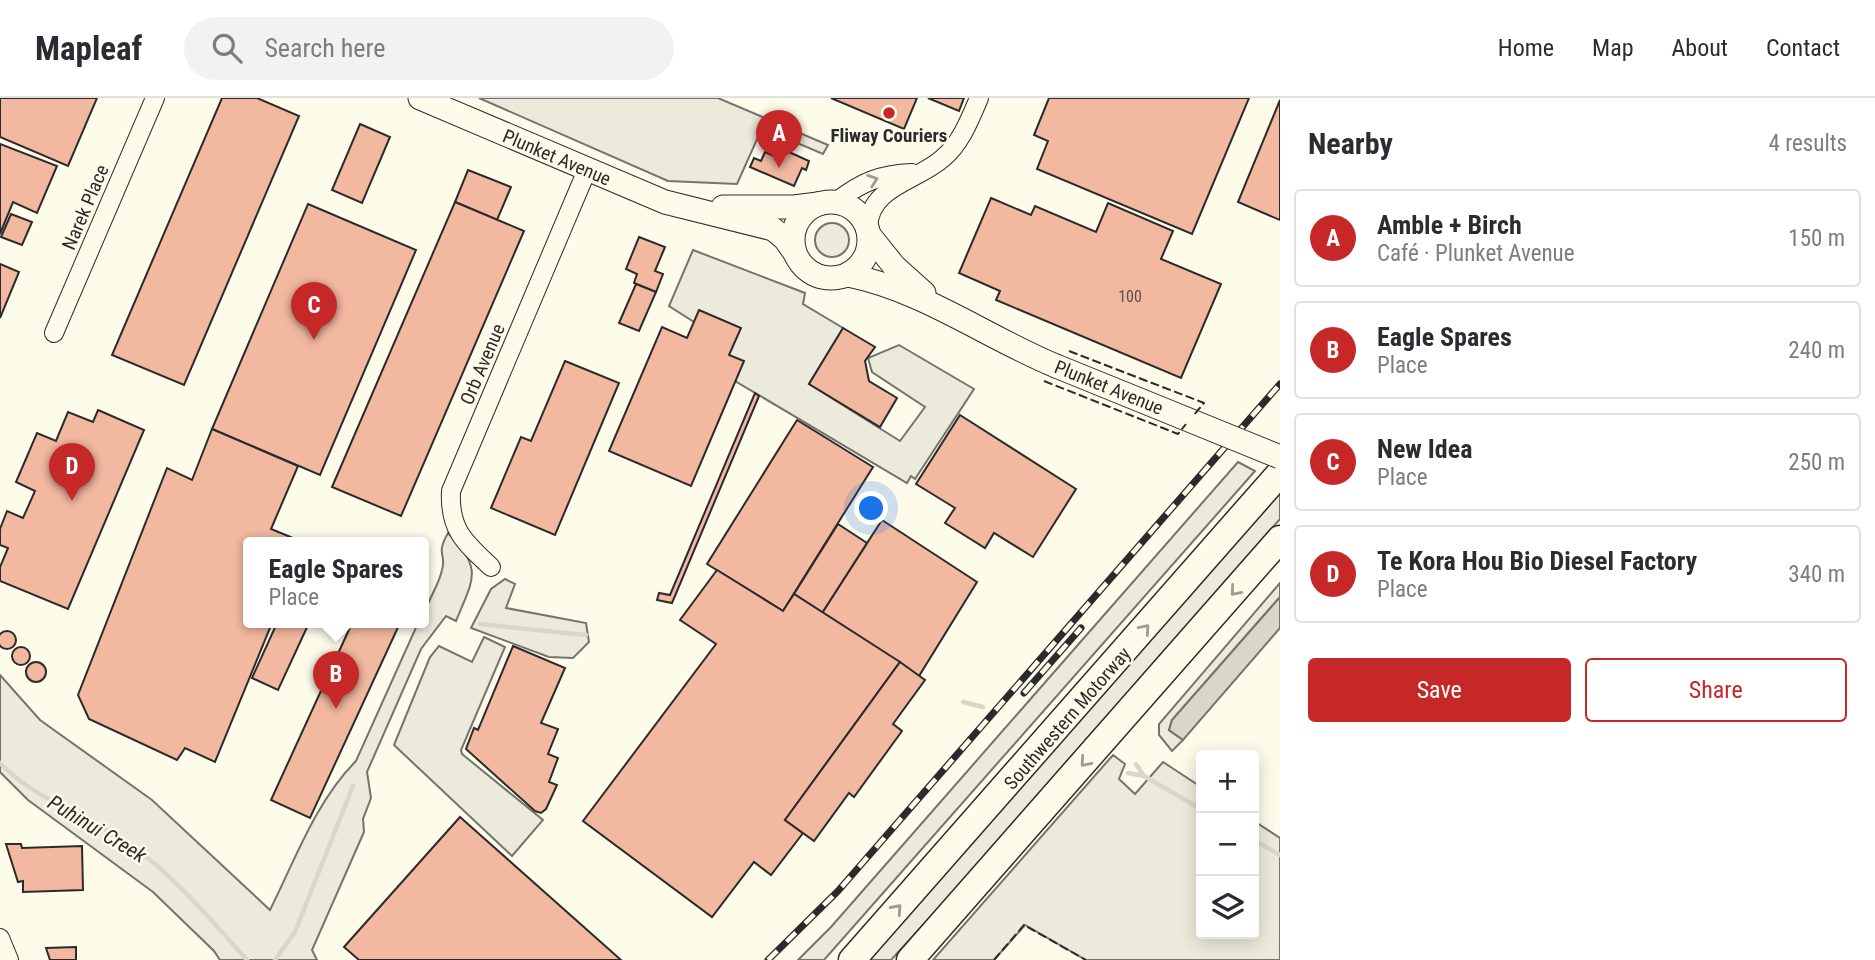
<!DOCTYPE html>
<html lang="en">
<head>
<meta charset="utf-8">
<style>
	body { margin:0; font-family:"Roboto Condensed",sans-serif; background:#f2f2f3; color:#2b2b33 }
	.controls { position:absolute; right:21px; bottom:21px; display:grid; overflow:hidden; border-radius:7px; box-shadow:0 4px 18px #0003 }
	.controls button { width:63px; height:63px; display:grid; place-items:center; padding:0; border:0; border-bottom:2px solid #e1e1e2; background:#fff; color:#2b2b33; font:35px sans-serif }
	.you { position:absolute; left:872px; top:411px; width:24px; height:24px; margin:-18px; border:5px solid #fff; border-radius:50%; background:#1a73e8; box-shadow:0 0 0 10px #1a73e833 }
	.badge { display:grid; place-items:center; width:46px; height:46px; border-radius:50%; background:#c62828; color:#fff; font-size:23px; font-weight:700 }
	.pin { position:absolute; translate:-50% -58px; filter:drop-shadow(0 2px 4px #0008) }
	.pin::after { content:''; position:absolute; top:37px; width:24px; height:21px; background:inherit; clip-path:polygon(0 0,100% 0,50% 100%) }
	.popup { position:absolute; left:243px; top:439px; width:186px; height:91px; box-sizing:border-box; display:grid; place-content:center; border-radius:7px; background:#fff; filter:drop-shadow(0 2px 5px #0005); font-size:23px; white-space:nowrap; color:#7c7c81 }
	.popup b { font-size:26px; color:#2b2b33 }
	.popup::after { content:''; position:absolute; left:50%; top:100%; margin-left:-14px; border:14px solid transparent; border-top-color:#fff }
	.list { margin:0; padding:0; list-style:none }
	h2 { display:flex; justify-content:space-between; align-items:center; height:91px; margin:0; padding:0 28px; font-size:30px }
	h2 small { font-size:23px; font-weight:400; color:#7c7c81 }
	.list li { display:grid; grid-template-columns:46px 1fr auto; gap:21px; align-items:center; box-sizing:border-box; height:98px; margin:0 14px 14px; padding:0 14px; border:2px solid #e1e1e2; border-radius:7px }
	.list b { display:block; font-size:26px; white-space:nowrap }
	.list p { margin:0; font-size:23px; white-space:nowrap; color:#7c7c81 }
	.list em { font-size:23px; font-style:normal; color:#7c7c81 }
	.actions { display:flex; gap:14px; padding:21px 28px }
	.actions a { flex:1; padding:16px 0; border:2px solid #c62828; border-radius:7px; text-align:center; font-size:24px; color:#c62828 }
	.actions .main { background:#c62828; color:#fff }
	.icon { flex:none; width:38px; height:38px; fill:none; stroke:currentColor; stroke-width:2; stroke-linecap:round; stroke-linejoin:round }
	.map { position:relative; flex:none; width:1280px; height:862px; overflow:hidden }
	header { display:flex; align-items:center; gap:42px; box-sizing:border-box; height:98px; padding:0 35px; background:#fff; border-bottom:2px solid #e1e1e2 }
	header strong { font-size:33px }
	nav { display:flex; gap:38px; margin-inline-start:auto; font-size:24px }
	.search { width:490px; height:63px; background:#f2f2f3; display:flex; align-items:center; gap:18px; box-sizing:border-box; padding:0 24px; border-radius:38px; color:#7c7c81; font-size:26px }
	main { display:flex }
	aside { flex:1; background:#fff }
	.map>svg:first-child { display:block }
</style>
</head>
<body>
<header>
<strong>Mapleaf</strong>
<div class="search"><svg class="icon" aria-label="search" viewBox="0 0 24 24"><circle cx="10" cy="10" r="6"/><path d="M15 15l6 6"/></svg>Search here</div>
<nav><a>Home</a><a>Map</a><a>About</a><a>Contact</a></nav>
</header>
<main>
<div class="map">
<svg width="1280" height="862" viewBox="0 0 1280 862">
	<rect width="100%" height="100%" fill="#fdfbea"/>
	<g fill="#ecebdb" stroke="#74746e" stroke-width="2">
		<circle cx="832" cy="142" r="17"/>
		<path d="M 1238,364 L 1255,373 L 824,862 L 798,862 L 831,829 Z"/>
		<path d="M 1280,395 L 1280,421 L 934,815 L 891,862 L 868,862 Z"/>
		<path d="M 448,435 C 483,472 474,479 456,523 L 446,518 L 421,551 L 367,674 L 371,700 L 363,721 L 364,734 L 312,852 L 317,862 L 220,862 L 214,853 L 153,794 L 28,702 L 0,674 L 0,577 L 40,622 L 152,702 L 270,812 C 295,762 316,703 356,663 L 418,525 L 424,525 C 424,505 438,491 442,472 C 447,455 435,458 448,435 Z"/>
		<path d="M 505,481 L 515,486 L 506,510 L 586,525 L 589,544 L 573,560 L 549,559 L 471,530 L 491,491 Z"/>
		<path d="M 1280,485 L 1280,499 L 1172,622 L 1169,632 L 1183,642 L 1172,653 L 1159,637 L 1159,626 Z"/>
		<path d="M 1113,657 L 1125,666 L 1119,681 L 1135,696 L 1163,664 L 1201,689 L 1201,836 L 1254,836 L 1254,723 L 1280,740 L 1280,862 L 1086,862 L 1025,827 L 994,862 L 933,862 Z"/>
	</g>
	<g fill="#eceadb" stroke="#74746e" stroke-width="2">
		<path d="M 479,0 L 718,0 L 828,47 L 823,56 L 762,30 L 737,86 L 668,83 Z"/>
		<path d="M 693,152 L 805,195 L 803,206 L 843,230 L 809,286 L 900,343 L 925,309 L 872,274 L 868,260 L 899,247 L 974,291 L 915,381 L 911,378 L 907,385 L 735,283 L 729,257 L 694,224 L 669,208 Z"/>
		<path d="M 484,539 L 505,549 L 461,652 L 462,656 L 543,722 L 512,758 L 394,647 L 430,559 L 439,548 L 472,564 Z"/>
	</g>
	<path fill="#d8d7c9" stroke="#74746e" stroke-width="2" d="M 1280,499 L 1280,530 L 1183,642 L 1169,632 L 1172,622 Z"/>
	<g fill="none" stroke-linecap="round" stroke-linejoin="round">
		<g stroke="#d8d7c9" stroke-width="4.5">
			<path d="M 480,526 L 586,537"/>
			<path d="M 963,604 L 983,609"/>
			<path d="M 0,665 C 37,703 85,716 128,745 C 174,777 209,820 247,862"/>
			<path d="M 1128,675 L 1144,678 L 1136,666"/>
			<path d="M 1144,678 L 1201,711"/>
			<path d="M 1254,742 L 1280,757"/>
			<path d="M 275,862 L 295,834 L 353,688"/>
		</g>
	</g>
	<g fill="#f2b8a0" stroke="#2b2b2b" stroke-width="2">
		<path d="M 0,0 L 97,0 L 68,68 L 0,39 Z"/>
		<path d="M 222,0 L 257,0 L 299,18 L 184,287 L 112,257 Z"/>
		<path d="M 831,0 L 917,0 L 904,31 Z"/>
		<path d="M 928,0 L 964,0 L 959,13 Z"/>
		<path d="M 1049,0 L 1249,0 L 1192,136 L 1037,71 L 1048,43 L 1034,37 Z"/>
		<path d="M 1280,2 L 1280,122 L 1238,104 Z"/>
		<path d="M 360,26 L 390,39 L 362,105 L 332,92 Z"/>
		<path d="M 0,46 L 57,68 L 37,115 L 13,104 L 0,136 Z"/>
		<path d="M 778,49 L 809,63 L 806,72 L 802,70 L 794,88 L 750,69 L 754,60 L 761,63 L 765,54 L 774,58 Z"/>
		<path d="M 468,72 L 511,89 L 497,122 L 455,104 Z"/>
		<path d="M 991,100 L 1031,117 L 1035,108 L 1096,134 L 1108,105 L 1173,133 L 1161,161 L 1221,186 L 1181,280 L 996,202 L 1000,193 L 959,175 Z"/>
		<path d="M 455,104 L 524,133 L 401,418 L 332,389 Z"/>
		<path d="M 308,106 L 416,152 L 320,377 L 212,331 Z"/>
		<path d="M 11,116 L 32,124 L 22,147 L 1,139 Z"/>
		<path d="M 639,139 L 665,149 L 655,173 L 663,176 L 656,194 L 634,185 L 637,176 L 626,171 Z"/>
		<path d="M 0,166 L 19,174 L 0,220 Z"/>
		<path d="M 636,186 L 656,194 L 639,233 L 619,225 Z"/>
		<path d="M 699,212 L 741,230 L 729,257 L 744,263 L 691,388 L 609,353 L 662,229 L 687,240 Z"/>
		<path d="M 843,230 L 875,249 L 865,263 L 869,283 L 897,300 L 880,329 L 809,286 Z"/>
		<path d="M 565,263 L 619,285 L 555,437 L 491,410 L 521,339 L 531,343 Z"/>
		<path d="M 755,295 L 759,298 L 672,505 L 657,502 L 659,495 L 670,497 Z"/>
		<path d="M 98,312 L 144,332 L 68,511 L 0,483 L 0,469 L 8,450 L 0,447 L 0,431 L 7,413 L 23,420 L 35,393 L 16,384 L 37,335 L 56,343 L 68,314 L 93,324 Z"/>
		<path d="M 960,317 L 1076,391 L 1033,459 L 994,435 L 985,450 L 945,425 L 955,410 L 916,386 Z"/>
		<path d="M 797,322 L 873,369 L 783,513 L 707,466 Z"/>
		<path d="M 212,331 L 298,368 L 271,431 L 305,445 L 248,445 L 248,525 L 272,525 L 215,664 L 185,650 L 177,662 L 89,621 L 78,597 L 167,370 L 192,382 Z"/>
		<path d="M 882,422 L 977,484 L 919,578 L 822,515 Z"/>
		<path d="M 838,426 L 867,445 L 822,515 L 794,496 Z"/>
		<path d="M 717,472 L 783,513 L 794,496 L 900,564 L 785,722 L 803,735 L 771,777 L 754,764 L 712,819 L 583,723 L 716,546 L 680,522 Z"/>
		<path d="M 277,525 L 309,525 L 278,592 L 252,580 Z"/>
		<path d="M 352,525 L 400,525 L 310,720 L 271,702 Z"/>
		<circle cx="7" cy="542" r="9"/>
		<path d="M 513,548 L 565,570 L 541,625 L 558,631 L 548,656 L 558,660 L 549,684 L 557,687 L 546,711 L 541,715 L 535,713 L 466,651 L 474,630 L 478,632 Z"/>
		<circle cx="21" cy="558" r="9"/>
		<path d="M 900,564 L 925,582 L 893,626 L 902,633 L 854,699 L 849,695 L 814,743 L 785,722 Z"/>
		<circle cx="36" cy="574" r="10"/>
		<path d="M 460,719 L 621,862 L 359,862 L 344,849 Z"/>
		<path d="M 6,746 L 21,746 L 22,750 L 82,748 L 83,792 L 23,794 L 23,783 L 18,784 Z"/>
		<path d="M 76,849 L 76,862 L 50,862 L 46,850 Z"/>
	</g>
	<g fill="none" stroke-linecap="round" stroke-linejoin="round">
		<defs>
			<g id="minor">
				<path d="M 836,104 C 861,84 881,76 912,75"/>
				<path d="M 868,130 C 869,88 918,83 943,60 C 961,45 970,21 979,0"/>
				<path d="M 54,235 L 155,0"/>
				<path d="M 491,469 C 464,444 449,431 451,393 L 587,72"/>
				<path d="M 0,840 L 9,862"/>
			</g>
			<g id="major">
				<path d="M 420,0 L 665,104 L 773,131 L 785,141 L 795,155"/>
				<circle cx="831" cy="142" r="38"/>
				<path d="M 723,109 L 794,109 L 818,106"/>
				<path d="M 870,138 L 894,168 L 924,195"/>
				<path d="M 848,177 C 923,192 986,239 1056,268"/>
			</g>
			<g id="highway">
				<path d="M 852,862 L 1280,375"/>
				<path d="M 910,862 L 1280,441"/>
			</g>
		</defs>
		<use href="#minor" stroke="#2b2b2b" stroke-width="20"/>
		<use href="#major" stroke="#2b2b2b" stroke-width="25"/>
		<use href="#highway" stroke="#2b2b2b" stroke-width="29"/>
		<use href="#minor" stroke="#fdfbea" stroke-width="18"/>
		<use href="#major" stroke="#fdfbea" stroke-width="23"/>
		<use href="#highway" stroke="#fdfbea" stroke-width="26"/>
		<defs>
			<g id="rail">
				<path d="M 1024,595 L 1081,530"/>
				<path d="M 768,862 L 838,793 L 1280,286"/>
			</g>
		</defs>
		<use href="#rail" stroke="#2b2b2b" stroke-width="7"/>
		<use href="#rail" stroke="#fdfbea" stroke-width="4.5" stroke-dasharray="13" stroke-linecap="butt"/>
		<defs>
			<path id="major-bridge" d="M 1056,268 L 1280,359"/>
		</defs>
		<use href="#major-bridge" stroke="#2b2b2b" stroke-width="25" stroke-linecap="butt"/>
		<use href="#major-bridge" stroke="#fdfbea" stroke-width="23"/>
		<g stroke="#2b2b2b" stroke-width="2" stroke-dasharray="9 3.5" stroke-linecap="butt">
			<path d="M 1069,253 L 1204,305 L 1193,318"/>
			<path d="M 1044,283 L 1178,336 L 1186,326"/>
			<path d="M 994,862 L 1024,827 L 1086,862"/>
		</g>
	</g>
	<defs><path id="oneway-chevron" d="M-2-3.5L2.5 0L-2 3.5" fill="none" stroke-width="1.6" stroke-linecap="round" stroke-linejoin="round" transform="scale(1.75)"/></defs>
	<g stroke="#9e9d94">
		<use href="#oneway-chevron" transform="translate(873 82) rotate(-19)"/>
		<use href="#oneway-chevron" transform="translate(1235 493) rotate(131)"/>
		<use href="#oneway-chevron" transform="translate(1145 531) rotate(-49)"/>
		<use href="#oneway-chevron" transform="translate(1085 664) rotate(131)"/>
		<use href="#oneway-chevron" transform="translate(897 811) rotate(-48)"/>
	</g>
	<circle fill="#c62828" stroke="#fdfbea" stroke-width="2.5" cx="889" cy="15" r="7"/>
	<g text-anchor="middle" stroke-width="5" stroke-linejoin="round" paint-order="stroke">
		<g font-size="16" fill="#5d4e48">
			<text x="1130" y="204">100</text>
		</g>
		<g font-size="19" font-weight="bold" fill="#2b2b2b" stroke="#fdfbea">
			<text x="889" y="44">Fliway Couriers</text>
		</g>
		<g font-size="19" fill="#2b2b2b" stroke="#fdfbea">
			<text transform="translate(557 59) rotate(23)" y="7">Plunket Avenue</text>
			<text transform="translate(85 109) rotate(-67)" y="7">Narek Place</text>
			<text transform="translate(482 266) rotate(-67)" y="7">Orb Avenue</text>
			<text transform="translate(1109 289) rotate(22)" y="7">Plunket Avenue</text>
			<text transform="translate(1067 620) rotate(-49)" y="7">Southwestern Motorway</text>
		</g>
		<g font-size="21" font-style="italic" fill="#2b2b2b" stroke="#fdfbea">
			<text transform="translate(97 731) rotate(31)" y="7">Puhinui Creek</text>
		</g>
	</g>
</svg>
<div class="controls">
<button>+</button>
<button>−</button>
<button><svg class="icon" aria-label="layers" viewBox="0 0 24 24"><path d="M12 4l9 5-9 5-9-5zM3 14l9 5 9-5"/></svg></button>
</div>
<div class="you"></div>
<div class="pin badge" style="left:779px;top:70px">A</div>
<div class="pin badge" style="left:336px;top:611px">B</div>
<div class="popup"><b>Eagle Spares</b>Place</div>
<div class="pin badge" style="left:314px;top:242px">C</div>
<div class="pin badge" style="left:72px;top:403px">D</div>
</div>
<aside>
<h2>Nearby<small>4 results</small></h2>
<ul class="list">
<li><span class="badge">A</span><div><b>Amble + Birch</b><p>Café · Plunket Avenue</p></div><em>150 m</em></li>
<li><span class="badge">B</span><div><b>Eagle Spares</b><p>Place</p></div><em>240 m</em></li>
<li><span class="badge">C</span><div><b>New Idea</b><p>Place</p></div><em>250 m</em></li>
<li><span class="badge">D</span><div><b>Te Kora Hou Bio Diesel Factory</b><p>Place</p></div><em>340 m</em></li>
</ul>
<div class="actions"><a class="main">Save</a><a>Share</a></div>
</aside>
</main>
</body>
</html>
